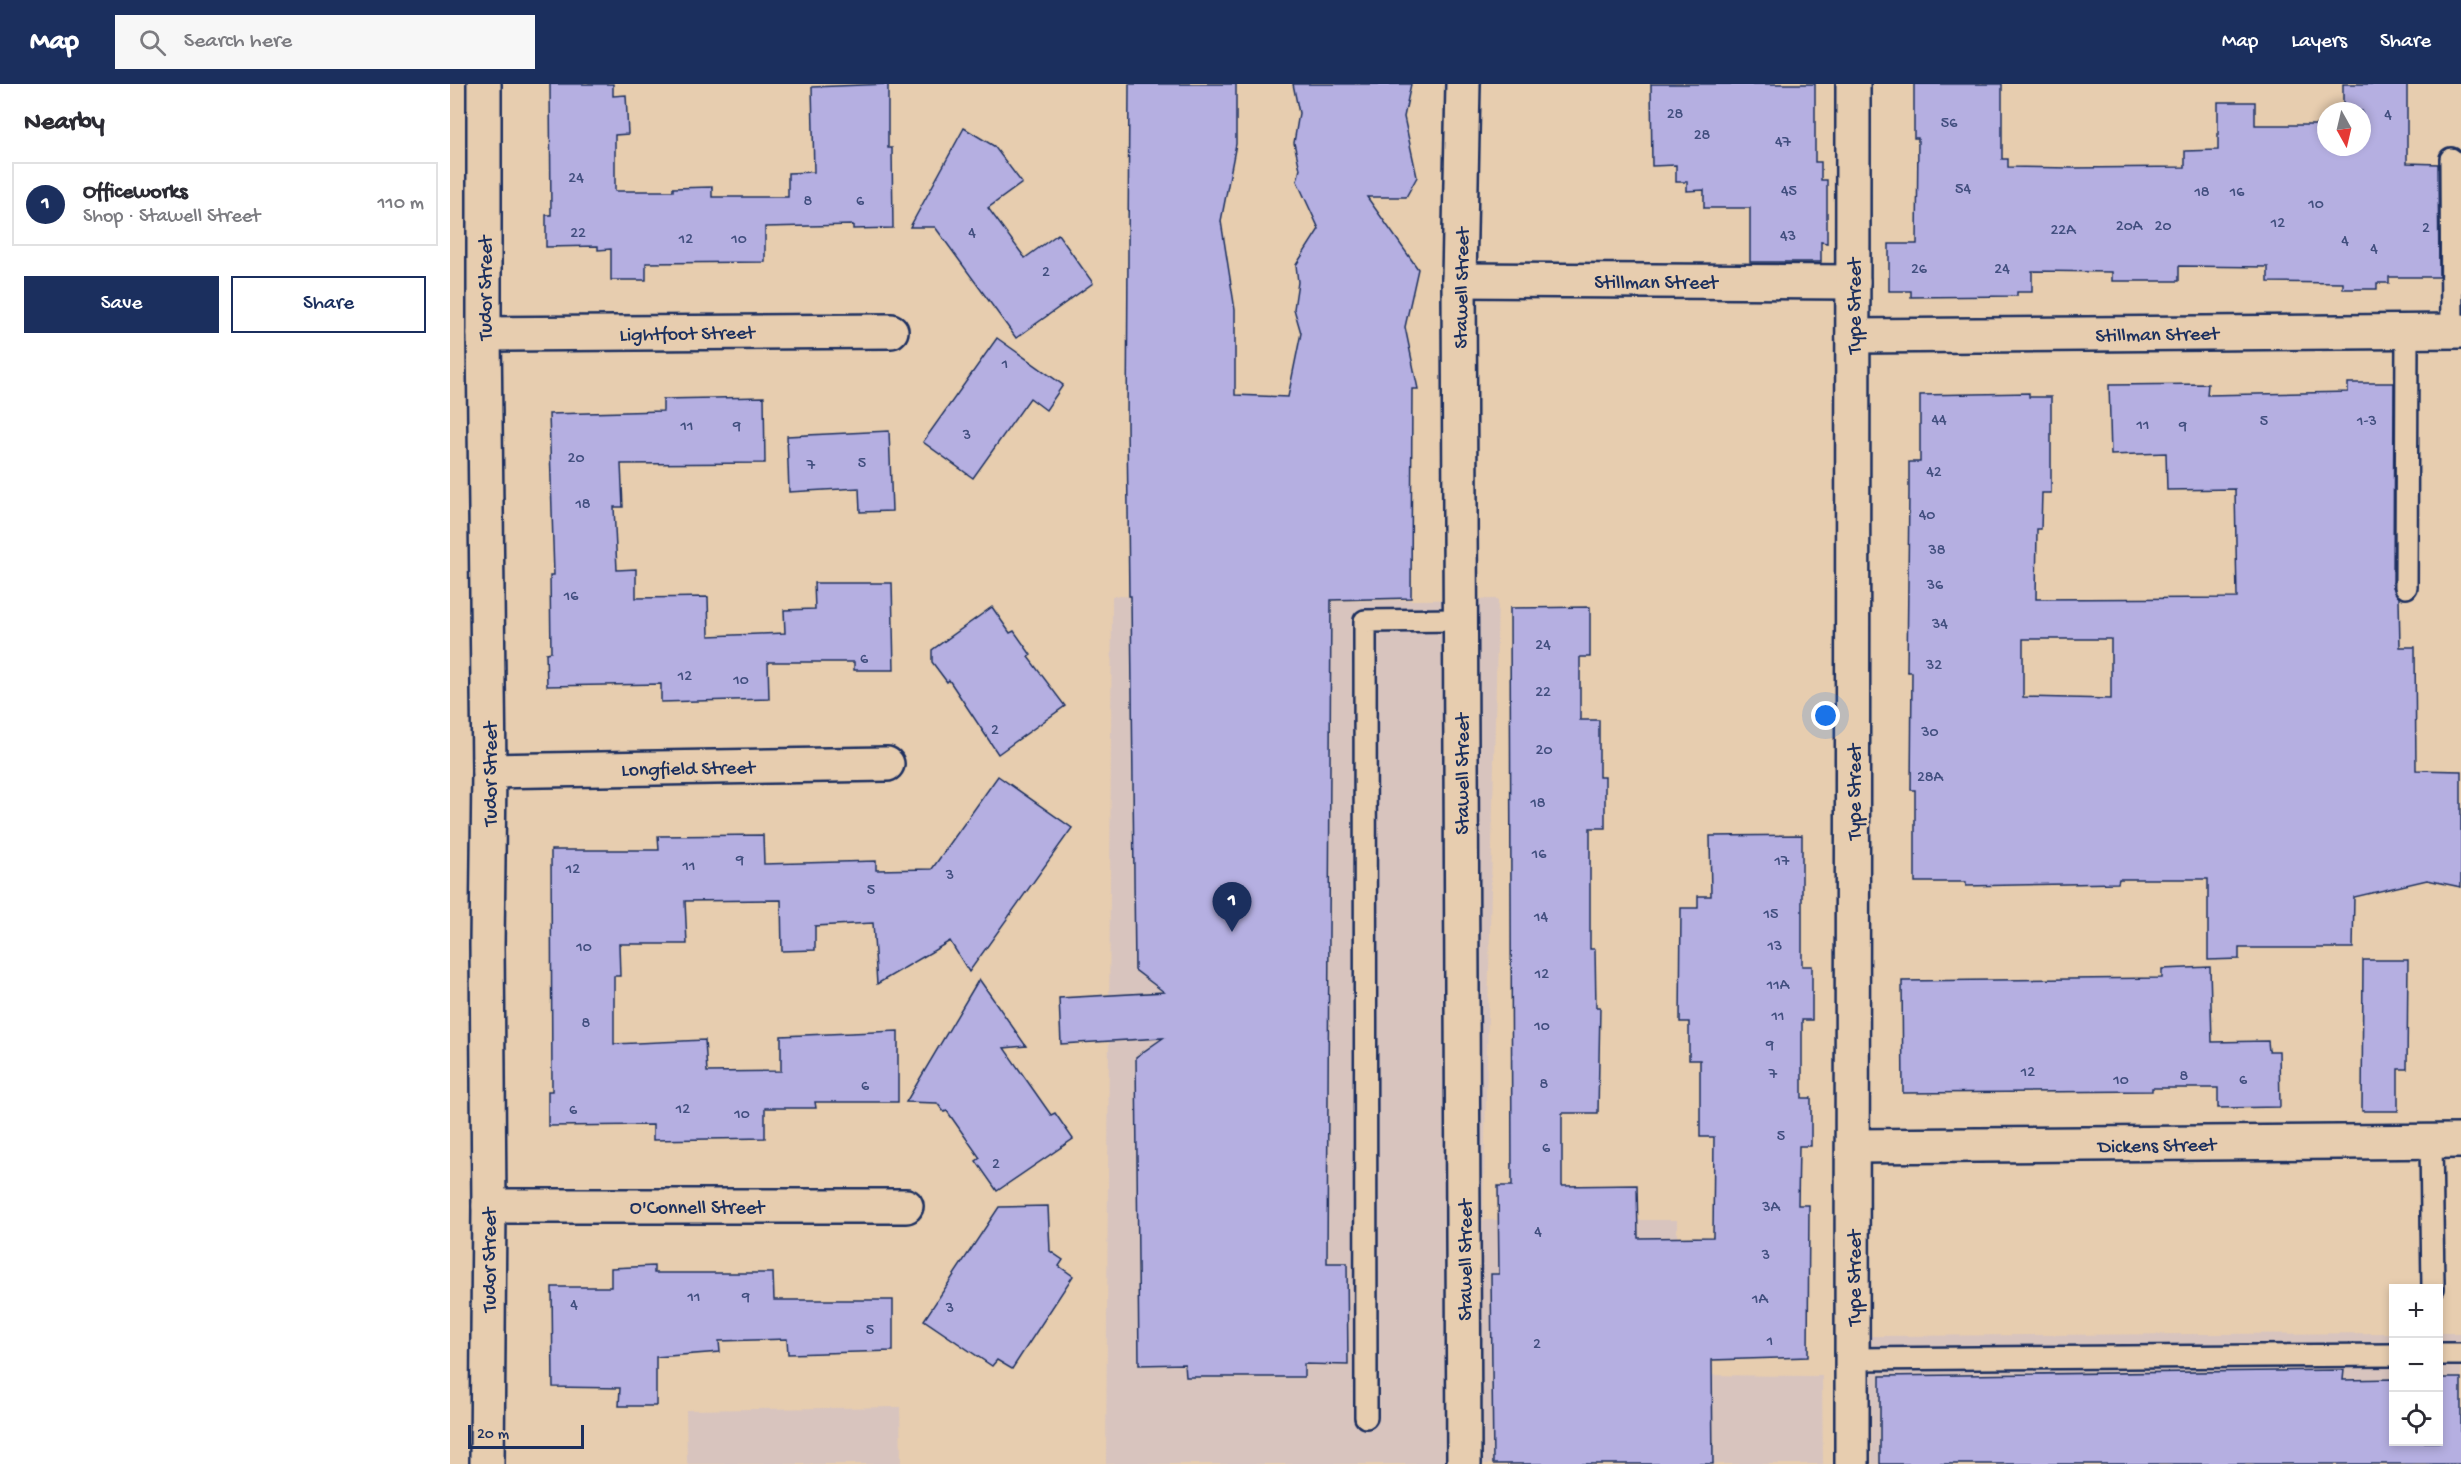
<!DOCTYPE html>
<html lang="en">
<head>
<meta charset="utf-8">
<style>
	body { margin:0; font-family:"Gochi Hand",sans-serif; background:#f7f7f7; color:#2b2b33 }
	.controls { position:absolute; right:18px; bottom:18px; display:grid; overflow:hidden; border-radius:0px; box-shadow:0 3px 9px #0003 }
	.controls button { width:54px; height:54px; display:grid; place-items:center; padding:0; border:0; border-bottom:2px solid #e1e1e2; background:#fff; color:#2b2b33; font:30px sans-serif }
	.compass { position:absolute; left:1867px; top:18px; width:54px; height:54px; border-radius:50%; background:#fff; box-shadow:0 3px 9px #0003; rotate:172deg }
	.scale { position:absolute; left:18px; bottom:15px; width:116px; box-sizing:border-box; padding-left:6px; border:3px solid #1b2f5e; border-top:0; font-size:16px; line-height:21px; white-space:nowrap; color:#1b2f5e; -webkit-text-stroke:4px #e7cdaf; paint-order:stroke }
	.you { position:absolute; left:1376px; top:632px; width:21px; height:21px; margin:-15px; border:4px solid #fff; border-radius:50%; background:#1a73e8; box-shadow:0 0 0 9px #1a73e833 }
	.badge { display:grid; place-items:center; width:39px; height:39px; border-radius:50%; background:#1b2f5e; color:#fff; font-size:20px; font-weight:700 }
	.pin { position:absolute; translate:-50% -50px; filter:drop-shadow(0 2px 3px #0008) }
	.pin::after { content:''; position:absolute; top:32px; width:21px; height:18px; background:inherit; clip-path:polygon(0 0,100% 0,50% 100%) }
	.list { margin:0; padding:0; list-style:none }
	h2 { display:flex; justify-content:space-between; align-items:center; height:78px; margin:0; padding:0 24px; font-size:26px }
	h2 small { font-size:20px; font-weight:400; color:#7c7c81 }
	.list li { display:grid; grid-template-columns:39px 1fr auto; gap:18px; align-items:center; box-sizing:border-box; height:84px; margin:0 12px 12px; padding:0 12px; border:2px solid #e1e1e2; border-radius:0px }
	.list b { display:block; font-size:22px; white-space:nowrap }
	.list p { margin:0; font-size:20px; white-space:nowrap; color:#7c7c81 }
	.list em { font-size:20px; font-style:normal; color:#7c7c81 }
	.actions { display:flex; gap:12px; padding:18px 24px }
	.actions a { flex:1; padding:14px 0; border:2px solid #1b2f5e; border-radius:0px; text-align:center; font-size:21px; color:#1b2f5e }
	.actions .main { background:#1b2f5e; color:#fff }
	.icon { flex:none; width:33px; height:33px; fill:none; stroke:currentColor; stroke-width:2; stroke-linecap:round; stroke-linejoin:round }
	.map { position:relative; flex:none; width:2011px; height:1380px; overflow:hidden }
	header { display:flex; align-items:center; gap:36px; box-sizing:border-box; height:84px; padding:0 30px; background:#1b2f5e; color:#fff }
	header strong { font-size:28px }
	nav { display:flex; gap:33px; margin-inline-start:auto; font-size:21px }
	.search { width:420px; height:54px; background:#f7f7f7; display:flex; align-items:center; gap:15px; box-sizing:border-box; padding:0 21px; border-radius:0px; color:#7c7c81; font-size:22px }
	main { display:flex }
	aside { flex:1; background:#fff }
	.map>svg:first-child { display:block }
</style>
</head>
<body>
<header>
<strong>Map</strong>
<div class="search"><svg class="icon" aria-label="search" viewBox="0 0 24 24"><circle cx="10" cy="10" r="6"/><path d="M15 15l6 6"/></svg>Search here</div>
<nav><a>Map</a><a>Layers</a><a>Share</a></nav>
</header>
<main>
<aside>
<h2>Nearby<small></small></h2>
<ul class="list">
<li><span class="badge">1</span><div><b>Officeworks</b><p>Shop · Stawell Street</p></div><em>110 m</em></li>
</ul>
<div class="actions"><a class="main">Save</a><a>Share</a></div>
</aside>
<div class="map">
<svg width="2011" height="1380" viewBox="0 0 2011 1380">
	<rect width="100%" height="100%" fill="#e7cdaf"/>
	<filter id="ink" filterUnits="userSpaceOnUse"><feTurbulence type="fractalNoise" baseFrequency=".0167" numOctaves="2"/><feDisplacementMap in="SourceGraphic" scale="12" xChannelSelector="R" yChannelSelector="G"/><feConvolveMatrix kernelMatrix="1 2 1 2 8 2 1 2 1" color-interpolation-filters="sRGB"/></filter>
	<g filter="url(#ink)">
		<g fill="#d8c4be">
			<path d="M 662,512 L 881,517 L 1048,515 L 1033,1136 L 1227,1136 L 1229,1291 L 1372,1292 L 1373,1380 L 656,1380 Z"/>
			<path d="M 1943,1249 L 1944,1358 L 1988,1358 L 1989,1249 L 2011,1249 L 2011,1380 L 1422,1380 L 1420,1252 Z"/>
			<path d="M 450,1323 L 451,1380 L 237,1380 L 236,1326 Z"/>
		</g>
		<g fill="#b5afe1" stroke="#1b2f5e" stroke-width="1.5" fill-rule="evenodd">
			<path d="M 100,0 L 163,0 L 163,12 L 176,11 L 178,50 L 165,51 L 165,107 L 223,107 L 223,104 L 262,103 L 262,113 L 338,113 L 338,89 L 364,88 L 362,3 L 438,0 L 438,64 L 442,64 L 443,144 L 403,145 L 403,141 L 315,143 L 315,178 L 196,179 L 196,196 L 161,196 L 161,165 L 148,166 L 148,162 L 96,163 L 96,131 L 101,131 Z"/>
			<path d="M 679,0 L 786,0 L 786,60 L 771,137 L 785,226 L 785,311 L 838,313 L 851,249 L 844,225 L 848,198 L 846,181 L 869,145 L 847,97 L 850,85 L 844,59 L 849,29 L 843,0 L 961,0 L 954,33 L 967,93 L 956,113 L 917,113 L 968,185 L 955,243 L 968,305 L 962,305 L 961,514 L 881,516 L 877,1179 L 897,1179 L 898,1281 L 854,1280 L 854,1293 L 736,1293 L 735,1280 L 689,1281 L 686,973 L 713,954 L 611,960 L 609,914 L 714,908 L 685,886 L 681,512 L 679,512 L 677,341 Z"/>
			<path d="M 1201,0 L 1365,0 L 1365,78 L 1371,78 L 1371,96 L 1377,96 L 1377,159 L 1371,158 L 1371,178 L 1300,178 L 1300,124 L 1254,124 L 1254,106 L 1237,107 L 1237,98 L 1226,98 L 1226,81 L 1202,82 Z"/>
			<path d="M 1464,0 L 1552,0 L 1552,75 L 1558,75 L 1558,83 L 1622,84 L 1735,83 L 1735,67 L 1768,66 L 1768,18 L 1805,18 L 1805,41 L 1876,41 L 1876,63 L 1912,63 L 1912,27 L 1893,27 L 1893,0 L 1957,0 L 1957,79 L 1988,80 L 1989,193 L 1939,193 L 1939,199 L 1927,199 L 1927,205 L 1893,205 L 1893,199 L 1818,198 L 1818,183 L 1729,182 L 1729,197 L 1662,197 L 1662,188 L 1582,187 L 1582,208 L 1567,208 L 1567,212 L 1461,213 L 1461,207 L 1439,207 L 1439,160 L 1467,160 L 1468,54 L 1464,54 Z"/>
			<path d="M 514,44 L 544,62 L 572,99 L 538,124 L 575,174 L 608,150 L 643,199 L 566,254 L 485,143 L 460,143 Z"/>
			<path d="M 547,254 L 613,301 L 596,326 L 580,314 L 523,394 L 473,358 Z"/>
			<path d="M 1898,299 L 1944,299 L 1943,503 L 1949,514 L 1950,563 L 1965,563 L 1966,686 L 2011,687 L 2011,803 L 1977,796 L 1904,813 L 1903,864 L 1789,864 L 1789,875 L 1758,876 L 1758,795 L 1669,795 L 1668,799 L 1516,802 L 1516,798 L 1465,798 L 1465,706 L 1461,706 L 1462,588 L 1457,588 L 1459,408 L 1459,378 L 1470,378 L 1470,311 L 1579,309 L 1579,313 L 1601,313 L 1601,409 L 1592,409 L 1591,445 L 1587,445 L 1586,515 L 1787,514 L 1785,405 L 1717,406 L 1716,369 L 1661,371 L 1659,301 L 1758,300 L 1757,311 L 1898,308 ZM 1573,555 L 1661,555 L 1661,615 L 1573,613 Z"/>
			<path d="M 314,313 L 315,379 L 171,380 L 173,423 L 164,423 L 167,486 L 186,485 L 186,514 L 258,513 L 259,552 L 335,549 L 334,526 L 365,525 L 364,499 L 442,499 L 444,586 L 404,586 L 404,578 L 318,578 L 319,615 L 211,618 L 211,600 L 97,602 L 96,569 L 101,568 L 100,491 L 104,491 L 99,330 L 213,327 L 213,315 Z"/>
			<path d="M 439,347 L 442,427 L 410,428 L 409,404 L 339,408 L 337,352 Z"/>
			<path d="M 542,523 L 560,549 L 564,547 L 581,571 L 578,573 L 615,622 L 548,670 L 499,596 L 497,598 L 482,578 L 482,566 Z"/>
			<path d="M 1140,523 L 1140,573 L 1130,573 L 1130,636 L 1149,636 L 1149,693 L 1155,693 L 1155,744 L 1140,744 L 1140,865 L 1145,865 L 1146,923 L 1150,923 L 1148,1029 L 1112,1029 L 1112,1102 L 1187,1101 L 1188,1154 L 1263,1153 L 1264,1053 L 1250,1053 L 1250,976 L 1239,976 L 1239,938 L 1230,938 L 1231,824 L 1248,824 L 1248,812 L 1261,812 L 1260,752 L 1352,751 L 1352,882 L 1362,882 L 1362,936 L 1352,936 L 1352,1014 L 1361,1014 L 1361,1062 L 1349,1062 L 1348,1121 L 1359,1121 L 1358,1273 L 1262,1276 L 1263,1380 L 1043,1380 L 1041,1190 L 1049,1190 L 1048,1102 L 1062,1102 L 1060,524 Z"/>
			<path d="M 548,692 L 622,744 L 519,888 L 500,857 L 427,900 L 423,839 L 365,842 L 365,866 L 332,867 L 331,816 L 235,817 L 237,860 L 169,860 L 170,892 L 164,892 L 164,960 L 255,956 L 257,988 L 331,987 L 331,952 L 448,947 L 448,1018 L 365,1018 L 366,1024 L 315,1024 L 315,1054 L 203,1056 L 203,1041 L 98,1042 L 98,1007 L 102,1007 L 101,766 L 209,766 L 208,752 L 313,751 L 314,780 L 426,777 L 426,786 L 482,785 Z"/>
			<path d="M 1913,876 L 1958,876 L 1957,985 L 1948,985 L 1948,1027 L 1912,1027 Z"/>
			<path d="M 1760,883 L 1762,958 L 1818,957 L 1819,967 L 1829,967 L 1830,1023 L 1768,1024 L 1768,1004 L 1702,1004 L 1702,1007 L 1453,1009 L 1452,897 L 1712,894 L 1712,885 Z"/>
			<path d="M 529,895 L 576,962 L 554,964 L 601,1031 L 605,1029 L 623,1055 L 547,1107 L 526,1077 L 530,1074 L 497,1027 L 494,1028 L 487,1019 L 456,1018 Z"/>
			<path d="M 598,1122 L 600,1167 L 613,1176 L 609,1182 L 623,1192 L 562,1285 L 547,1276 L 542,1282 L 474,1236 L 549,1123 Z"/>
			<path d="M 204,1182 L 204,1189 L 323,1189 L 324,1216 L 443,1216 L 443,1267 L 338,1270 L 337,1255 L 269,1257 L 270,1268 L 206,1273 L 206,1322 L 169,1322 L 170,1304 L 103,1303 L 102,1203 L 161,1203 L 161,1184 Z"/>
			<path d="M 1894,1286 L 1893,1296 L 1944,1295 L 1944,1358 L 1989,1358 L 1989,1294 L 2011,1294 L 2011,1380 L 1430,1380 L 1430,1292 Z"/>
		</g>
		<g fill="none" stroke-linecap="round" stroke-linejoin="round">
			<defs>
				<g id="service">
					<path d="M 2001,75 L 2002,247"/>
					<path d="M 1956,503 L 1957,247"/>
					<path d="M 1981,1057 L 1983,1204"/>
					<path d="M 1988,1270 L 2011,1270"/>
					<path d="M 1403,1275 L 1944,1271"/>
					<path d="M 916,1333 L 915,537 L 1010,536"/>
				</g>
				<g id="minor">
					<path d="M 34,0 L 34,250 L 39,687 L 37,861 L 39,1122 L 37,1380"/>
					<path d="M 1013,0 L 1009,196 L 1014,1380"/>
					<path d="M 1009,196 L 1403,198"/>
					<path d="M 34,250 L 441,247"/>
					<path d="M 1403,252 L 2011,247"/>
					<path d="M 39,687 L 437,680"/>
					<path d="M 1403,1062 L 2011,1057"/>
					<path d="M 39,1122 L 456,1122"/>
					<path d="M 1402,1380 L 1403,0"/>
				</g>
			</defs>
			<use href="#service" stroke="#1b2f5e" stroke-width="26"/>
			<use href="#minor" stroke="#1b2f5e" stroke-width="38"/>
			<use href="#service" stroke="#e7cdaf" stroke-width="21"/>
			<use href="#minor" stroke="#e7cdaf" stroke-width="33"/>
		</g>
	</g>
	<g text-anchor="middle" stroke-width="5" stroke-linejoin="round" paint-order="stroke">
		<g font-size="16" fill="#424f7f">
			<text x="1225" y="34">28</text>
			<text x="1938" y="35">4</text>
			<text x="1499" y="43">56</text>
			<text x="1252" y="55">28</text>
			<text x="1333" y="62">47</text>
			<text x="126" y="98">24</text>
			<text x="1513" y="109">54</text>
			<text x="1339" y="111">45</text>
			<text x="1752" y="112">18</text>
			<text x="1787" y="112">16</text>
			<text x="358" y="121">8</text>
			<text x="410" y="121">6</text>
			<text x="1866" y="124">10</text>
			<text x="1828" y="143">12</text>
			<text x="1679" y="146">20A</text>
			<text x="1713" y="146">20</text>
			<text x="1976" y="148">2</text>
			<text x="1613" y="150">22A</text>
			<text x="128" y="153">22</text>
			<text x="522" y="153">4</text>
			<text x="1338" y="156">43</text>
			<text x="236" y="159">12</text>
			<text x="289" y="159">10</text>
			<text x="1895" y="161">4</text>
			<text x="1924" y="169">4</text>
			<text x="1469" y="189">26</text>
			<text x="1552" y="189">24</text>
			<text x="596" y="192">2</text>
			<text x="555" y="284">1</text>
			<text x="1489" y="340">44</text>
			<text x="1814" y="341">5</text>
			<text x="1917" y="341">1-3</text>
			<text x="1693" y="345">11</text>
			<text x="237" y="346">11</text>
			<text x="287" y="346">9</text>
			<text x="1733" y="346">9</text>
			<text x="517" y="355">3</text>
			<text x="126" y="378">20</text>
			<text x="412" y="383">5</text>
			<text x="361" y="385">7</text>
			<text x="1484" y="392">42</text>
			<text x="133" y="424">18</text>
			<text x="1477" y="435">40</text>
			<text x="1487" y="470">38</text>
			<text x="1485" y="505">36</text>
			<text x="121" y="516">16</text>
			<text x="1490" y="544">34</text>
			<text x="1093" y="565">24</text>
			<text x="414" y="579">6</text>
			<text x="1484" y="585">32</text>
			<text x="235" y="596">12</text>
			<text x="291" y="600">10</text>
			<text x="1093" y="612">22</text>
			<text x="545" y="650">2</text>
			<text x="1480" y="652">30</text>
			<text x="1094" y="670">20</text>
			<text x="1480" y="697">28A</text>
			<text x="1088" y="723">18</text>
			<text x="1089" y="774">16</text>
			<text x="290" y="780">9</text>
			<text x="1332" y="781">17</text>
			<text x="239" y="786">11</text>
			<text x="123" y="789">12</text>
			<text x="500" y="795">3</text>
			<text x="421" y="810">5</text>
			<text x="1321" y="834">15</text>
			<text x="1091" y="837">14</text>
			<text x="1325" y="866">13</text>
			<text x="134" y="867">10</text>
			<text x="1092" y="894">12</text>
			<text x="1328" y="905">11A</text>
			<text x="1328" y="936">11</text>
			<text x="136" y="943">8</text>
			<text x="1092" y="946">10</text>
			<text x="1320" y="965">9</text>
			<text x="1578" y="992">12</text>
			<text x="1323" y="994">7</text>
			<text x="1734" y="996">8</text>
			<text x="1671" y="1000">10</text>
			<text x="1793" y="1000">6</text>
			<text x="1094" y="1004">8</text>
			<text x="415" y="1006">6</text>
			<text x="233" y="1029">12</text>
			<text x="123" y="1030">6</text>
			<text x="292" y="1034">10</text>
			<text x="1331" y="1056">5</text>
			<text x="1096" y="1068">6</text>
			<text x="546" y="1084">2</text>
			<text x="1321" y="1127">3A</text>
			<text x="1088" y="1152">4</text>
			<text x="1316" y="1175">3</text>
			<text x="244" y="1217">11</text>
			<text x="296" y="1217">9</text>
			<text x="1310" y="1219">1A</text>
			<text x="124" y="1225">4</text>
			<text x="500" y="1228">3</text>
			<text x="420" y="1250">5</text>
			<text x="1320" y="1261">1</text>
			<text x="1087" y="1264">2</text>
		</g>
		<g font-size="20" fill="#1b2f5e" stroke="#e7cdaf">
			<text x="1206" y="204">Stillman Street</text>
			<text transform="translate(34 204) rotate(-90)" y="7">Tudor Street</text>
			<text transform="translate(1010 204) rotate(-89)" y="7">Stawell Street</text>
			<text transform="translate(1403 222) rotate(-90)" y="7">Type Street</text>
			<text transform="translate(237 248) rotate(-1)" y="7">Lightfoot Street</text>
			<text transform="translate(1707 249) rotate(-1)" y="7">Stillman Street</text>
			<text transform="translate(238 683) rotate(-1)" y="7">Longfield Street</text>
			<text transform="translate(39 690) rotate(-90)" y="7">Tudor Street</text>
			<text transform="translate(1011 690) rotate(-90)" y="7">Stawell Street</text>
			<text transform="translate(1403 708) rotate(-90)" y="7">Type Street</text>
			<text transform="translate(1707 1060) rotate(-1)" y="7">Dickens Street</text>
			<text x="247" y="1129">O'Connell Street</text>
			<text transform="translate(38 1176) rotate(-90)" y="7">Tudor Street</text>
			<text transform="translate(1014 1176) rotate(-90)" y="7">Stawell Street</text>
			<text transform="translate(1403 1194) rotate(-90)" y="7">Type Street</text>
		</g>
	</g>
</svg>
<div class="controls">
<button>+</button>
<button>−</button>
<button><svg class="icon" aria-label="locate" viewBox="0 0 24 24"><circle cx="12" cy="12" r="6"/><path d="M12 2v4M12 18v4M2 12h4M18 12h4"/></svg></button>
</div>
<svg class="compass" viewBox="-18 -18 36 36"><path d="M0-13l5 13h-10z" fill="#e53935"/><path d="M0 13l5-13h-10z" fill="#7c7c81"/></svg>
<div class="scale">20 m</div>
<div class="you"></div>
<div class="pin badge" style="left:782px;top:848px">1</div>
</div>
</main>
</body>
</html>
